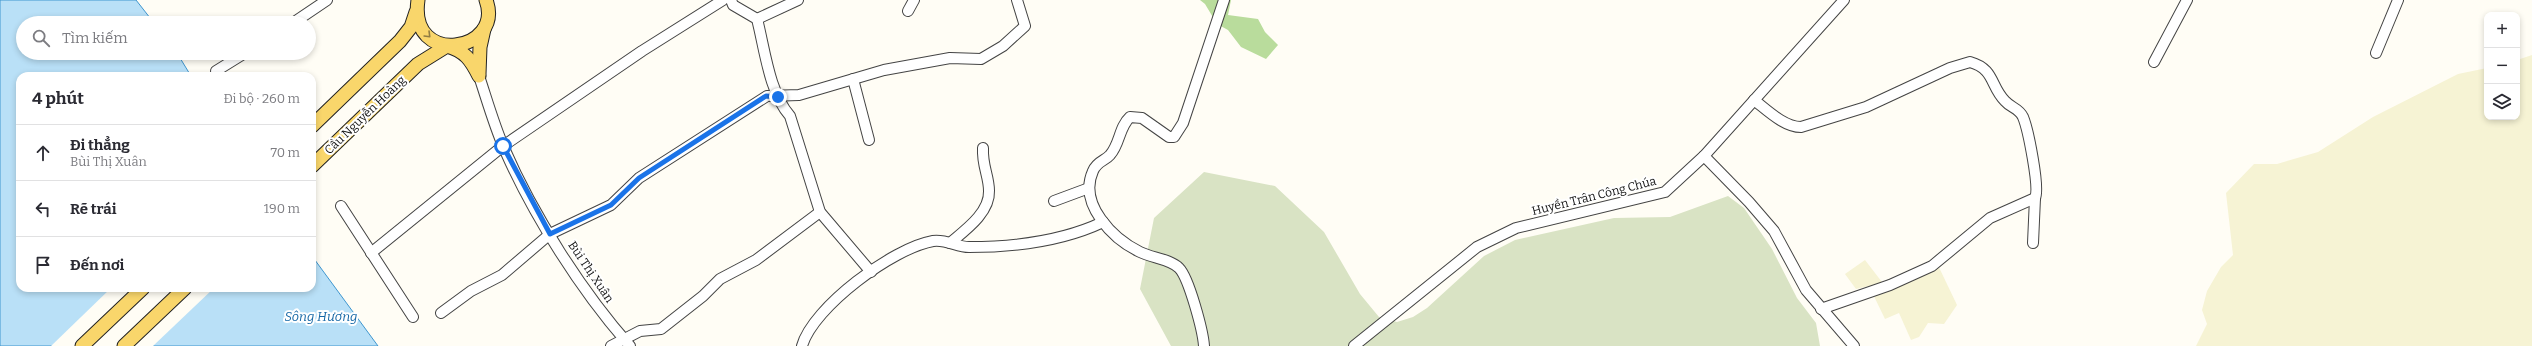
<!DOCTYPE html>
<html lang="vi">
<head>
<meta charset="utf-8">
<style>
	body { margin:0; font-family:Bitter,serif; background:#f7f7f7; color:#2b2b33 }
	.controls { position:absolute; right:12px; top:12px; display:grid; overflow:hidden; border-radius:8px; box-shadow:0 2px 6px #0003 }
	.controls button { width:36px; height:36px; display:grid; place-items:center; padding:0; border:0; border-bottom:1px solid #e1e1e2; background:#fff; color:#2b2b33; font:20px sans-serif }
	.stop { position:absolute; width:12px; height:12px; margin:-9px; border:3px solid #1a73e8; border-radius:50%; background:#fff }
	.stop.end { background:#1a73e8; border-color:#fff; box-shadow:0 1px 4px #0008 }
	.list { margin:0; padding:0; list-style:none }
	h2 { display:flex; justify-content:space-between; align-items:center; height:52px; margin:0; padding:0 16px; font-size:17px }
	h2 small { font-size:13px; font-weight:400; color:#7c7c81 }
	.list li { display:grid; grid-template-columns:26px 1fr auto; gap:12px; align-items:center; box-sizing:border-box; height:56px; padding:0 16px; border-top:1px solid #e1e1e2 }
	.list b { display:block; font-size:15px; white-space:nowrap }
	.list p { margin:0; font-size:13px; white-space:nowrap; color:#7c7c81 }
	.list em { font-size:13px; font-style:normal; color:#7c7c81 }
	.icon { flex:none; width:22px; height:22px; fill:none; stroke:currentColor; stroke-width:2; stroke-linecap:round; stroke-linejoin:round }
	.map { position:relative; flex:none; width:2532px; height:346px; overflow:hidden }
	.search { position:absolute; background:#fff; box-shadow:0 2px 6px #0003; left:16px; top:16px; width:300px; height:44px; display:flex; align-items:center; gap:10px; box-sizing:border-box; padding:0 14px; border-radius:22px; color:#7c7c81; font-size:15px }
	.panel { position:absolute; background:#fff; box-shadow:0 2px 6px #0003; left:16px; top:72px; width:300px; height:220px; border-radius:12px }
	.map>svg:first-child { display:block }
</style>
</head>
<body>
<div class="map">
<svg width="2532" height="346" viewBox="0 0 2532 346">
	<rect width="100%" height="100%" fill="#fffdf5"/>
	<g fill="#f6f3d4">
		<path d="M 2532,55 L 2532,346 L 2196,346 L 2207,324 L 2202,310 L 2207,291 L 2221,267 L 2233,255 L 2226,193 L 2254,164 L 2277,164 L 2318,152 L 2373,117 L 2458,74 L 2487,68 L 2487,117 L 2517,117 L 2517,60 Z"/>
		<path d="M 1935,259 L 1957,305 L 1944,324 L 1928,323 L 1919,337 L 1911,340 L 1899,313 L 1885,319 L 1869,286 L 1856,289 L 1845,274 L 1865,260 L 1885,286 Z"/>
	</g>
	<path fill="#b9dc9c" d="M 1200,0 L 1231,0 L 1228,15 L 1258,19 L 1265,32 L 1278,45 L 1266,59 L 1241,47 L 1228,30 L 1217,24 L 1205,4 Z"/>
	<path fill="#d9e3c4" d="M 1204,172 L 1275,186 L 1324,232 L 1360,294 L 1379,317 L 1397,322 L 1413,317 L 1427,308 L 1484,256 L 1515,240 L 1614,218 L 1670,217 L 1728,196 L 1744,208 L 1772,249 L 1797,298 L 1816,323 L 1820,346 L 1171,346 L 1140,289 L 1154,218 Z"/>
	<path fill="#b9e0f7" stroke="#3f96cf" d="M 0,0 L 136,0 L 154,23 L 23,23 L 23,53 L 177,53 L 191,76 L 20,76 L 20,288 L 312,288 L 312,256 L 378,346 L 0,346 Z"/>
	<path fill="#fffdf5" d="M 111,288 L 214,288 L 153,346 L 51,346 Z"/>
	<g fill="none" stroke-linecap="round" stroke-linejoin="round">
		<defs>
			<g id="minor">
				<path d="M 731,0 L 733,5 L 757,19 C 765,50 769,92 790,116 L 820,212 L 871,272"/>
				<path d="M 908,11 L 914,0"/>
				<path d="M 757,19 L 798,0"/>
				<path d="M 293,23 L 327,0"/>
				<path d="M 2376,53 L 2398,0"/>
				<path d="M 2154,62 L 2187,0"/>
				<path d="M 216,71 L 245,53"/>
				<path d="M 479,76 C 487,100 494,125 504,148 C 533,215 582,292 630,346"/>
				<path d="M 853,79 L 869,140"/>
				<path d="M 1754,100 C 1767,110 1784,127 1801,127 L 1866,107 L 1950,68 L 1970,62 C 1995,69 1990,86 2005,101 C 2011,108 2019,108 2023,117 C 2028,129 2040,188 2035,198 L 1990,218 L 1932,266 L 1890,285 L 1821,309"/>
				<path d="M 1704,156 L 1749,202 L 1774,231 L 1806,290 L 1854,346"/>
				<path d="M 1054,201 L 1089,188"/>
				<path d="M 341,206 L 413,317"/>
				<path d="M 950,243 C 964,231 990,213 989,191 C 989,176 982,166 983,148"/>
				<path d="M 2033,243 L 2035,198"/>
				<path d="M 371,253 L 503,146 L 642,51 L 723,0"/>
				<path d="M 441,313 L 471,291 L 502,275 L 550,234 L 611,205 L 639,178 L 767,96 L 799,95 L 884,70 L 950,58 L 981,59 L 1003,46 L 1025,26 L 1017,0"/>
				<path d="M 611,346 L 640,331 L 661,329 L 703,296 L 720,279 L 756,260 L 820,212"/>
				<path d="M 802,346 C 813,307 893,248 933,241 C 946,239 957,247 969,247 C 1013,247 1063,241 1103,222"/>
				<path d="M 1204,346 C 1203,331 1189,278 1179,268 C 1170,259 1152,258 1140,252 C 1113,239 1078,204 1093,171 C 1097,161 1105,161 1110,155 C 1120,144 1119,127 1130,117 L 1142,118 L 1169,137 L 1174,137 L 1183,123 L 1224,0"/>
				<path d="M 1354,346 L 1477,247 L 1516,228 L 1665,192 L 1704,156 L 1844,0"/>
			</g>
			<g id="major">
				<path d="M 418,0 C 408,68 505,52 486,0"/>
				<path d="M 479,74 L 480,47 L 484,29"/>
				<path d="M 312,126 L 400,41 L 411,27 L 416,12"/>
				<path d="M 312,166 L 418,64 L 447,46 C 465,51 471,60 479,76"/>
				<path d="M 82,346 L 143,288"/>
				<path d="M 124,346 L 185,288"/>
			</g>
		</defs>
		<use href="#minor" stroke="#444" stroke-width="12"/>
		<use href="#major" stroke="#222" stroke-width="15"/>
		<use href="#minor" stroke="#fff" stroke-width="10"/>
		<use href="#major" stroke="#f9d66b" stroke-width="13"/>
	</g>
	<defs><path id="oneway-chevron" d="M-2-3.5L2.5 0L-2 3.5" fill="none" stroke-width="1.6" stroke-linecap="round" stroke-linejoin="round"/></defs>
	<use stroke="#917d42" href="#oneway-chevron" transform="translate(428 35) rotate(45)"/>
	<g fill="none" stroke-linecap="round" stroke-linejoin="round">
		<path stroke="#1a73e8" stroke-width="5" d="M 503,146 L 550,234 L 611,205 L 639,178 L 766,96 L 778,97"/>
	</g>
	<g text-anchor="middle" stroke-width="4" stroke-linejoin="round" paint-order="stroke">
		<g font-size="12" fill="#111" stroke="#fff">
			<text transform="translate(365 115) rotate(-44)" y="4">Cầu Nguyễn Hoàng</text>
			<text transform="translate(1594 196) rotate(-14)" y="4">Huyền Trân Công Chúa</text>
			<text transform="translate(591 272) rotate(56)" y="4">Bùi Thị Xuân</text>
		</g>
		<g font-size="13" font-style="italic" fill="#1768a6" stroke="#fff">
			<text x="321" y="321">Sông Hương</text>
		</g>
	</g>
</svg>
<div class="controls">
<button>+</button>
<button>−</button>
<button><svg class="icon" aria-label="layers" viewBox="0 0 24 24"><path d="M12 4l9 5-9 5-9-5zM3 14l9 5 9-5"/></svg></button>
</div>
<div class="stop" style="left:503px;top:146px"></div>
<div class="stop end" style="left:778px;top:97px"></div>
<div class="search"><svg class="icon" aria-label="search" viewBox="0 0 24 24"><circle cx="10" cy="10" r="6"/><path d="M15 15l6 6"/></svg>Tìm kiếm</div>
<section class="panel">
<h2>4 phút<small>Đi bộ · 260 m</small></h2>
<ul class="list">
<li><svg class="icon" aria-label="ahead" viewBox="0 0 24 24"><path d="M12 20V5M6 11l6-6 6 6"/></svg><div><b>Đi thẳng</b><p>Bùi Thị Xuân</p></div><em>70 m</em></li>
<li><svg class="icon" aria-label="left" viewBox="0 0 24 24"><path d="M17 20v-9H6M10 6l-5 5 5 5"/></svg><div><b>Rẽ trái</b></div><em>190 m</em></li>
<li><svg class="icon" aria-label="arrive" viewBox="0 0 24 24"><path d="M6 21V4h12l-3 4 3 4H6"/></svg><div><b>Đến nơi</b></div></li>
</ul>
</section>
</div>
</body>
</html>
